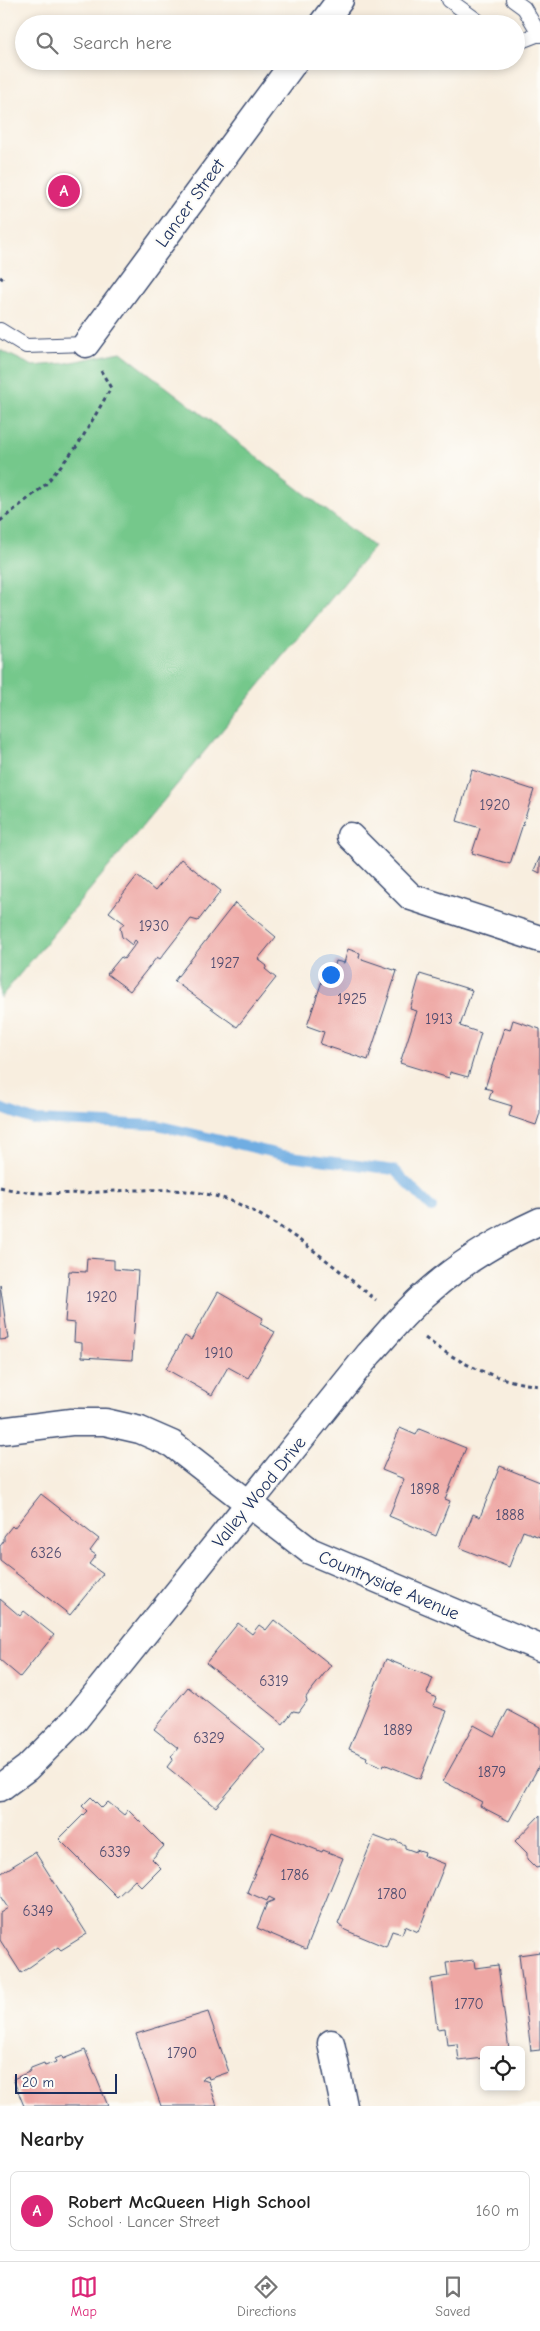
<!DOCTYPE html>
<html lang="en">
<head>
<meta charset="utf-8">
<style>
	body { margin:0; font-family:"Comic Neue",sans-serif; background:#f6f6f6; color:#222 }
	.controls { position:absolute; right:15px; bottom:15px; display:grid; overflow:hidden; border-radius:8px; box-shadow:0 2px 8px #0003 }
	.controls button { width:45px; height:45px; display:grid; place-items:center; padding:0; border:0; border-bottom:1px solid #e0e0e0; background:#fff; color:#222; font:25px sans-serif }
	.scale { position:absolute; left:15px; bottom:12px; width:102px; box-sizing:border-box; padding-left:5px; border:2px solid #1b2f5e; border-top:0; font-size:14px; line-height:18px; white-space:nowrap; color:#1b2f5e; -webkit-text-stroke:4px #fdfcf7; paint-order:stroke }
	.you { position:absolute; left:330px; top:974px; width:18px; height:18px; margin:-12px; border:4px solid #fff; border-radius:50%; background:#1a73e8; box-shadow:0 0 0 8px #1a73e833 }
	.badge { display:grid; place-items:center; width:32px; height:32px; border-radius:50%; background:#db2777; color:#fff; font-size:16px; font-weight:700 }
	.pin { position:absolute; translate:-50% -50%; border:2px solid #fff; box-shadow:0 1px 5px #0006 }
	.list { margin:0; padding:0; list-style:none }
	h2 { display:flex; justify-content:space-between; align-items:center; height:65px; margin:0; padding:0 20px; font-size:21px }
	h2 small { font-size:16px; font-weight:400; color:#767676 }
	.list li { display:grid; grid-template-columns:32px 1fr auto; gap:15px; align-items:center; box-sizing:border-box; height:80px; margin:0 10px 10px; padding:0 10px; border:1px solid #e0e0e0; border-radius:8px }
	.list b { display:block; font-size:19px; white-space:nowrap }
	.list p { margin:0; font-size:16px; white-space:nowrap; color:#767676 }
	.list em { font-size:16px; font-style:normal; color:#767676 }
	.icon { flex:none; width:28px; height:28px; fill:none; stroke:currentColor; stroke-width:2; stroke-linecap:round; stroke-linejoin:round }
	.map { position:relative; flex:none; width:540px; height:2106px; overflow:hidden }
	.search { position:absolute; background:#fff; box-shadow:0 2px 8px #0003; left:15px; right:15px; top:15px; height:55px; display:flex; align-items:center; gap:12px; box-sizing:border-box; padding:0 18px; border-radius:28px; color:#767676; font-size:19px }
	.sheet { height:155px; background:#fff }
	nav { display:flex; justify-content:space-around; align-items:center; box-sizing:border-box; height:70px; border-top:1px solid #e0e0e0; background:#fff; font-size:14px; color:#767676 }
	nav a { display:grid; justify-items:center; gap:2px }
	nav .on { color:#db2777 }
	.map>svg:first-child { display:block }
</style>
</head>
<body>
<div class="map">
<svg width="540" height="2106" viewBox="0 0 540 2106">
	<rect width="100%" height="100%" fill="#fdfcf7"/>
	<filter id="ink" filterUnits="userSpaceOnUse"><feTurbulence type="fractalNoise" baseFrequency=".02" numOctaves="2"/><feDisplacementMap in="SourceGraphic" scale="10" xChannelSelector="R" yChannelSelector="G"/><feConvolveMatrix kernelMatrix="1 2 1 2 8 2 1 2 1" color-interpolation-filters="sRGB"/></filter>
	<filter id="wash" filterUnits="userSpaceOnUse"><feTurbulence type="fractalNoise" baseFrequency=".0096" numOctaves="4" result="noise"/><feDisplacementMap in="SourceGraphic" scale="20" xChannelSelector="R" yChannelSelector="G"/><feGaussianBlur stdDeviation="1.12" result="paint"/><feColorMatrix in="noise" values="0 0 0 0 0 0 0 0 0 0 0 0 0 0 0 0 0 1.4 0 .05"/><feComposite in="paint" operator="in"/></filter>
	<g filter="url(#wash)">
		<rect width="100%" height="100%" fill="#f8eedf"/>
		<path fill="#74c88b" stroke="#487c74" d="M 0,350 L 33,366 L 67,363 L 121,352 L 374,547 L 0,998 Z"/>
		<g fill="none" stroke-linecap="round" stroke-linejoin="round">
			<path stroke="#70ade2" stroke-width="10" d="M 0,1108 L 33,1120 L 157,1125 L 283,1155 L 394,1170 L 432,1208"/>
		</g>
		<g id="blocks">
			<g fill="#eea7a4">
				<path d="M 472,770 L 534,790 L 510,864 L 472,853 L 480,828 L 457,821 Z"/>
				<path d="M 540,857 L 540,873 L 534,870 Z"/>
				<path d="M 181,859 L 221,891 L 198,921 L 191,919 L 160,959 L 157,957 L 130,991 L 107,974 L 121,957 L 124,959 L 137,942 L 135,940 L 132,945 L 122,937 L 120,928 L 124,923 L 109,912 L 137,876 L 155,891 Z"/>
				<path d="M 235,903 L 276,937 L 258,959 L 267,966 L 265,969 L 276,978 L 237,1027 L 174,981 Z"/>
				<path d="M 348,949 L 360,953 L 359,958 L 397,971 L 368,1060 L 320,1044 L 324,1032 L 307,1026 L 327,966 L 334,969 L 336,961 L 344,963 Z"/>
				<path d="M 420,974 L 472,990 L 460,1026 L 481,1033 L 468,1077 L 450,1072 L 449,1078 L 400,1063 L 417,1011 L 410,1009 Z"/>
				<path d="M 513,1020 L 540,1029 L 540,1113 L 536,1125 L 509,1116 L 512,1106 L 489,1099 L 492,1090 L 485,1088 L 504,1028 L 510,1030 Z"/>
				<path d="M 87,1258 L 114,1260 L 114,1269 L 138,1271 L 132,1360 L 82,1357 L 82,1343 L 74,1342 L 75,1323 L 65,1322 L 69,1271 L 86,1272 Z"/>
				<path d="M 0,1284 L 8,1339 L 0,1340 Z"/>
				<path d="M 218,1292 L 263,1318 L 260,1324 L 275,1332 L 248,1378 L 228,1367 L 212,1395 L 166,1369 L 185,1336 L 191,1340 Z"/>
				<path d="M 400,1428 L 416,1435 L 419,1429 L 466,1448 L 445,1499 L 450,1501 L 436,1536 L 389,1516 L 404,1479 L 382,1470 Z"/>
				<path d="M 500,1466 L 540,1482 L 540,1537 L 523,1531 L 509,1567 L 460,1548 L 473,1514 L 480,1517 Z"/>
				<path d="M 41,1494 L 99,1539 L 90,1551 L 96,1555 L 89,1564 L 103,1574 L 70,1615 L 0,1561 L 0,1546 L 4,1541 L 4,1536 L 12,1526 L 14,1528 Z"/>
				<path d="M 0,1599 L 20,1616 L 24,1611 L 54,1635 L 20,1677 L 0,1660 Z"/>
				<path d="M 274,1620 L 331,1665 L 306,1697 L 307,1701 L 299,1712 L 293,1711 L 283,1724 L 206,1663 L 238,1623 L 252,1634 L 259,1625 L 266,1630 Z"/>
				<path d="M 386,1659 L 433,1678 L 427,1693 L 436,1698 L 433,1706 L 447,1711 L 420,1779 L 384,1764 L 383,1767 L 366,1760 L 367,1757 L 349,1749 Z"/>
				<path d="M 188,1687 L 265,1749 L 216,1807 L 167,1767 L 173,1759 L 171,1757 L 178,1748 L 154,1729 Z"/>
				<path d="M 508,1710 L 540,1727 L 540,1764 L 509,1821 L 480,1806 L 482,1802 L 443,1781 L 474,1725 L 494,1736 Z"/>
				<path d="M 91,1797 L 102,1808 L 108,1802 L 124,1815 L 128,1810 L 164,1846 L 152,1859 L 161,1868 L 142,1887 L 135,1880 L 117,1897 L 59,1839 L 87,1811 L 82,1806 Z"/>
				<path d="M 540,1815 L 540,1867 L 536,1868 L 527,1859 L 527,1853 L 515,1841 Z"/>
				<path d="M 272,1832 L 322,1852 L 323,1850 L 343,1858 L 306,1949 L 257,1928 L 267,1903 L 275,1900 L 269,1897 L 267,1901 L 247,1892 Z"/>
				<path d="M 374,1836 L 390,1842 L 394,1840 L 405,1845 L 405,1848 L 416,1852 L 416,1850 L 425,1853 L 424,1856 L 445,1864 L 418,1932 L 405,1926 L 402,1934 L 392,1931 L 386,1947 L 345,1930 L 338,1924 Z"/>
				<path d="M 35,1852 L 87,1934 L 61,1950 L 58,1947 L 21,1973 L 0,1940 L 0,1913 L 8,1908 L 0,1896 L 0,1874 Z"/>
				<path d="M 540,1952 L 540,2050 L 531,2051 L 519,1955 Z"/>
				<path d="M 474,1960 L 475,1968 L 498,1965 L 509,2050 L 484,2050 L 484,2058 L 459,2061 L 457,2044 L 447,2045 L 445,2028 L 437,2029 L 431,1979 L 448,1976 L 446,1963 Z"/>
				<path d="M 208,2012 L 229,2072 L 209,2079 L 208,2076 L 201,2079 L 209,2082 L 217,2106 L 161,2106 L 136,2034 Z"/>
				<path d="M 85,2050 L 108,2106 L 24,2106 L 13,2079 L 29,2072 L 31,2068 L 44,2063 L 45,2066 L 56,2062 L 55,2059 L 62,2056 L 63,2059 Z"/>
			</g>
		</g>
	</g>
	<g filter="url(#ink)">
		<use href="#blocks" fill-opacity="0" stroke="#3c4c71" stroke-width="1"/>
		<g fill="none" stroke-linecap="round" stroke-linejoin="round">
			<defs>
				<g id="lane">
					<path d="M 449,0 L 482,24"/>
					<path d="M 513,0 L 524,8 L 540,35"/>
					<path d="M 516,43 L 539,34"/>
					<path d="M 0,330 L 26,346 L 86,344"/>
				</g>
				<g id="street">
					<path d="M 322,24 L 340,0"/>
					<path d="M 86,344 L 295,61"/>
					<path d="M 350,836 L 411,897 L 540,939"/>
					<path d="M 0,1431 L 71,1422 L 105,1422 L 140,1430 L 172,1444 L 310,1551 L 540,1648"/>
					<path d="M 0,1788 L 27,1768 L 75,1720 L 369,1354 C 382,1340 394,1325 408,1311 C 444,1273 492,1243 540,1221"/>
					<path d="M 331,2043 L 344,2106"/>
				</g>
			</defs>
			<use href="#lane" stroke="#3c4c71" stroke-width="16"/>
			<use href="#street" stroke="#3c4c71" stroke-width="29"/>
			<g stroke="#3c4c71" stroke-width="3" stroke-dasharray="4 4" stroke-linecap="butt">
				<path d="M 0,277 L 3,279"/>
				<path d="M 0,521 L 44,486 L 78,445 L 111,388 L 101,371"/>
				<path d="M 0,1187 C 46,1199 93,1191 140,1190 C 165,1189 190,1190 215,1196 C 266,1208 335,1267 376,1300"/>
				<path d="M 425,1338 C 459,1364 497,1381 540,1386"/>
			</g>
			<use href="#lane" stroke="#fff" stroke-width="14"/>
			<use href="#street" stroke="#fff" stroke-width="26"/>
		</g>
	</g>
	<g text-anchor="middle" stroke-width="4.5" stroke-linejoin="round" paint-order="stroke">
		<g font-size="15" fill="#504d70">
			<text x="495" y="810">1920</text>
			<text x="154" y="931">1930</text>
			<text x="225" y="968">1927</text>
			<text x="352" y="1004">1925</text>
			<text x="439" y="1024">1913</text>
			<text x="102" y="1302">1920</text>
			<text x="219" y="1358">1910</text>
			<text x="425" y="1494">1898</text>
			<text x="510" y="1520">1888</text>
			<text x="46" y="1558">6326</text>
			<text x="274" y="1686">6319</text>
			<text x="398" y="1735">1889</text>
			<text x="209" y="1743">6329</text>
			<text x="492" y="1777">1879</text>
			<text x="115" y="1857">6339</text>
			<text x="295" y="1880">1786</text>
			<text x="392" y="1899">1780</text>
			<text x="38" y="1916">6349</text>
			<text x="469" y="2009">1770</text>
			<text x="182" y="2058">1790</text>
		</g>
		<g font-size="18" fill="#1b2f5e" stroke="#fdfcf7">
			<text transform="translate(190 203) rotate(-54)" y="6">Lancer Street</text>
			<text transform="translate(259 1492) rotate(-51)" y="6">Valley Wood Drive</text>
			<text transform="translate(389 1585) rotate(23)" y="6">Countryside Avenue</text>
		</g>
	</g>
</svg>
<div class="controls">
<button><svg class="icon" aria-label="locate" viewBox="0 0 24 24"><circle cx="12" cy="12" r="6"/><path d="M12 2v4M12 18v4M2 12h4M18 12h4"/></svg></button>
</div>
<div class="scale">20 m</div>
<div class="you"></div>
<div class="pin badge" style="left:64px;top:191px">A</div>
<div class="search"><svg class="icon" aria-label="search" viewBox="0 0 24 24"><circle cx="10" cy="10" r="6"/><path d="M15 15l6 6"/></svg>Search here</div>
</div>
<section class="sheet">
<h2>Nearby<small></small></h2>
<ul class="list">
<li><span class="badge">A</span><div><b>Robert McQueen High School</b><p>School · Lancer Street</p></div><em>160 m</em></li>
</ul>
</section>
<nav>
<a class="on"><svg class="icon" aria-label="map" viewBox="0 0 24 24"><path d="M3 6l6-2 6 2 6-2v14l-6 2-6-2-6 2zM9 4v14M15 6v14"/></svg>Map</a>
<a><svg class="icon" aria-label="directions" viewBox="0 0 24 24"><path d="M12 3l9 9-9 9-9-9zM9 14v-3h6M13 9l2 2-2 2"/></svg>Directions</a>
<a><svg class="icon" aria-label="saved" viewBox="0 0 24 24"><path d="M7 4h10v16l-5-4-5 4z"/></svg>Saved</a>
</nav>
</body>
</html>
